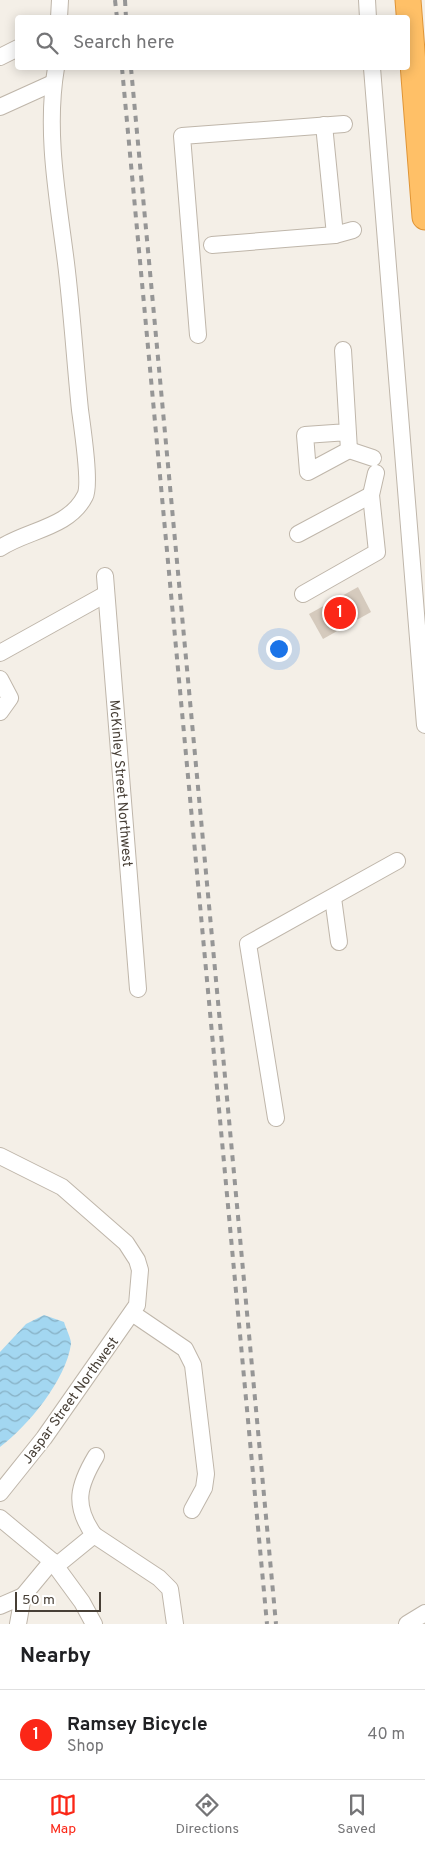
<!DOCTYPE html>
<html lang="en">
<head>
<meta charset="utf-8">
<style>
	body { margin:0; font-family:Overpass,sans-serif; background:#f2f2f2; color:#202124 }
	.scale { position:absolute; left:15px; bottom:12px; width:86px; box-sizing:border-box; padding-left:5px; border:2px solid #473f36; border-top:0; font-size:14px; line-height:18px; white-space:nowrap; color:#473f36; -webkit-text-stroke:4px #fff; paint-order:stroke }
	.you { position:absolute; left:278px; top:648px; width:18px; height:18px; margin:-12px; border:4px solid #fff; border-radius:50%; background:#1a73e8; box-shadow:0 0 0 8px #1a73e833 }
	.badge { display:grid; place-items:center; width:32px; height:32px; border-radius:50%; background:#fb2717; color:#fff; font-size:16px; font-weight:700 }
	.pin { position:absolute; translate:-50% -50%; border:2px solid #fff; box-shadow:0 1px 5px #0006 }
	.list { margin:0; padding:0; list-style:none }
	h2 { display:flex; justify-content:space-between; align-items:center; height:65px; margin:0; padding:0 20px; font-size:21px }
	h2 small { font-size:16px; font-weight:400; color:#757577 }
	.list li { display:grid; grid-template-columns:32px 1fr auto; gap:15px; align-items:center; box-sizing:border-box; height:90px; padding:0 20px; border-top:1px solid #e0e0e0 }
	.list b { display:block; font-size:19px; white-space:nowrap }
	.list p { margin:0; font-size:16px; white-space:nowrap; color:#757577 }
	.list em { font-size:16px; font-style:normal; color:#757577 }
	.icon { flex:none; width:28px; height:28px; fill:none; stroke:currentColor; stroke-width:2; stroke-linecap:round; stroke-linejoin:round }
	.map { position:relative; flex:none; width:425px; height:1624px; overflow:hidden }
	.search { position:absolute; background:#fff; box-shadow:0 2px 12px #0003; left:15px; right:15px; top:15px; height:55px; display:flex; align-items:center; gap:12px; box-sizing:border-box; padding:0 18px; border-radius:5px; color:#757577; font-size:19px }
	.sheet { height:155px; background:#fff }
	nav { display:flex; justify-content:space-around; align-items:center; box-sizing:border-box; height:70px; border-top:1px solid #e0e0e0; background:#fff; font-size:14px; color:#757577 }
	nav a { display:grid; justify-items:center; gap:2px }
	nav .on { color:#fb2717 }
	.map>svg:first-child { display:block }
</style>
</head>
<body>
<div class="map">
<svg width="425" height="1624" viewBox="0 0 425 1624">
	<defs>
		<pattern id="water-waves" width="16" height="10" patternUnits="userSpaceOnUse" patternTransform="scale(1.25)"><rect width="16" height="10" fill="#a3d7f1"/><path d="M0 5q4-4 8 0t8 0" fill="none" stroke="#87b0c4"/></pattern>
	</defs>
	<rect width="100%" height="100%" fill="#f4efe7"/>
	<path fill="url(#water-waves)" d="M 44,1315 L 64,1322 C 66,1329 71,1338 71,1344 C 66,1380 28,1426 0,1447 L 0,1352 L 26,1324 Z"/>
	<path fill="#d5cabd" d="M 358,587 L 371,612 L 323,639 L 309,614 Z"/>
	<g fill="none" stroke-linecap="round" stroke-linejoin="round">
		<defs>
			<g id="minor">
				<path d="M 367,0 L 368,18"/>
				<path d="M 59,18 L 60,0"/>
				<path d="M 0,57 L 18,48"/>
				<path d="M 372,68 L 425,725"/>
				<path d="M 0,107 L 53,83"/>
				<path d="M 324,125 L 335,235"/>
				<path d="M 212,245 L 335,235 L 353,230"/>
				<path d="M 198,335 L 182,136 L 344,124"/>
				<path d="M 343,350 L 349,450 L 308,472 L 305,435 L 348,432"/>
				<path d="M 349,450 L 373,458"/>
				<path d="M 298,534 L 371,495"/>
				<path d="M 0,548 C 27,530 69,528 85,496 C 91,485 82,425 80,410 C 75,361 72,312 66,263 C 58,199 45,132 56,68"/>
				<path id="s1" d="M 105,576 L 138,989"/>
				<path d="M 303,594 L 377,552 L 371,495 L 376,473"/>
				<path d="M 0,653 L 106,594"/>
				<path d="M 0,679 L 10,698 L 0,712"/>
				<path d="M 333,898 L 339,942"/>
				<path d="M 276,1118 L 248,944 L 397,861"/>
				<path d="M 0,1156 L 62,1187 L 126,1243 L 137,1260 L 140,1270 L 137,1305 L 44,1438 L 0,1493"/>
				<path d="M 132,1313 L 185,1349 L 193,1365 L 206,1474 L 204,1488 L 192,1510"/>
				<path d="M 0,1518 L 52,1561 L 82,1602 L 94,1624"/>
				<path d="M 94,1535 C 73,1505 78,1486 96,1456"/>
				<path d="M 56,1566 L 94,1535 L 159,1578 L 170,1589 L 175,1624"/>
				<path d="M 23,1596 L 52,1561"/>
				<path d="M 0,1606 L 23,1596 L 18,1624"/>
				<path d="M 407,1624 L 425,1613"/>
			</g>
			<path id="highway" d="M 408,0 L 425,217"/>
		</defs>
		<use href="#minor" stroke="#bfb6aa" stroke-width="18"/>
		<use href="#highway" stroke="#df9436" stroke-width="27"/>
		<use href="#minor" stroke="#fff" stroke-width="16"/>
		<use href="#highway" stroke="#ffc067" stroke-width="25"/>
		<g stroke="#969696" stroke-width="4" stroke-dasharray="6 6" stroke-linecap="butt">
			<path d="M 115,0 L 117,18"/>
			<path d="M 125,0 L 126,18"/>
			<path d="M 122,68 L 267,1624"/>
			<path d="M 131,68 L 276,1624"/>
		</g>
	</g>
	<g text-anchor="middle" stroke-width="4" stroke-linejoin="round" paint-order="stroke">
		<g font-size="14" fill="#473f36" stroke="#fff">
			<text dy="5" stroke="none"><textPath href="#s1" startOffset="208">McKinley Street Northwest</textPath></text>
			<text transform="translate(70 1400) rotate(-54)" y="5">Jaspar Street Northwest</text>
		</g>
	</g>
</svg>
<div class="scale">50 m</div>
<div class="you"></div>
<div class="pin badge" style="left:340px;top:613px">1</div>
<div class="search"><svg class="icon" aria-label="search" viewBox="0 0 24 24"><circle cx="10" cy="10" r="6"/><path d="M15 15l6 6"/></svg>Search here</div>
</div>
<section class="sheet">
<h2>Nearby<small></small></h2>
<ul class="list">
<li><span class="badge">1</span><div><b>Ramsey Bicycle</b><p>Shop</p></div><em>40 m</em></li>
</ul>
</section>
<nav>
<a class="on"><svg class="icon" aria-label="map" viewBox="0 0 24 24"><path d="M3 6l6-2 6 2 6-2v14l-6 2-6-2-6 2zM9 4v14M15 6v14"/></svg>Map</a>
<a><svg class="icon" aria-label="directions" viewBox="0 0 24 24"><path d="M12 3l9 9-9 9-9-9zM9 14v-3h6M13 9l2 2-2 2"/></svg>Directions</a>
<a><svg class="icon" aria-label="saved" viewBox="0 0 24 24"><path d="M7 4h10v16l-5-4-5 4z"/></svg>Saved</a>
</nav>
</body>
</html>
